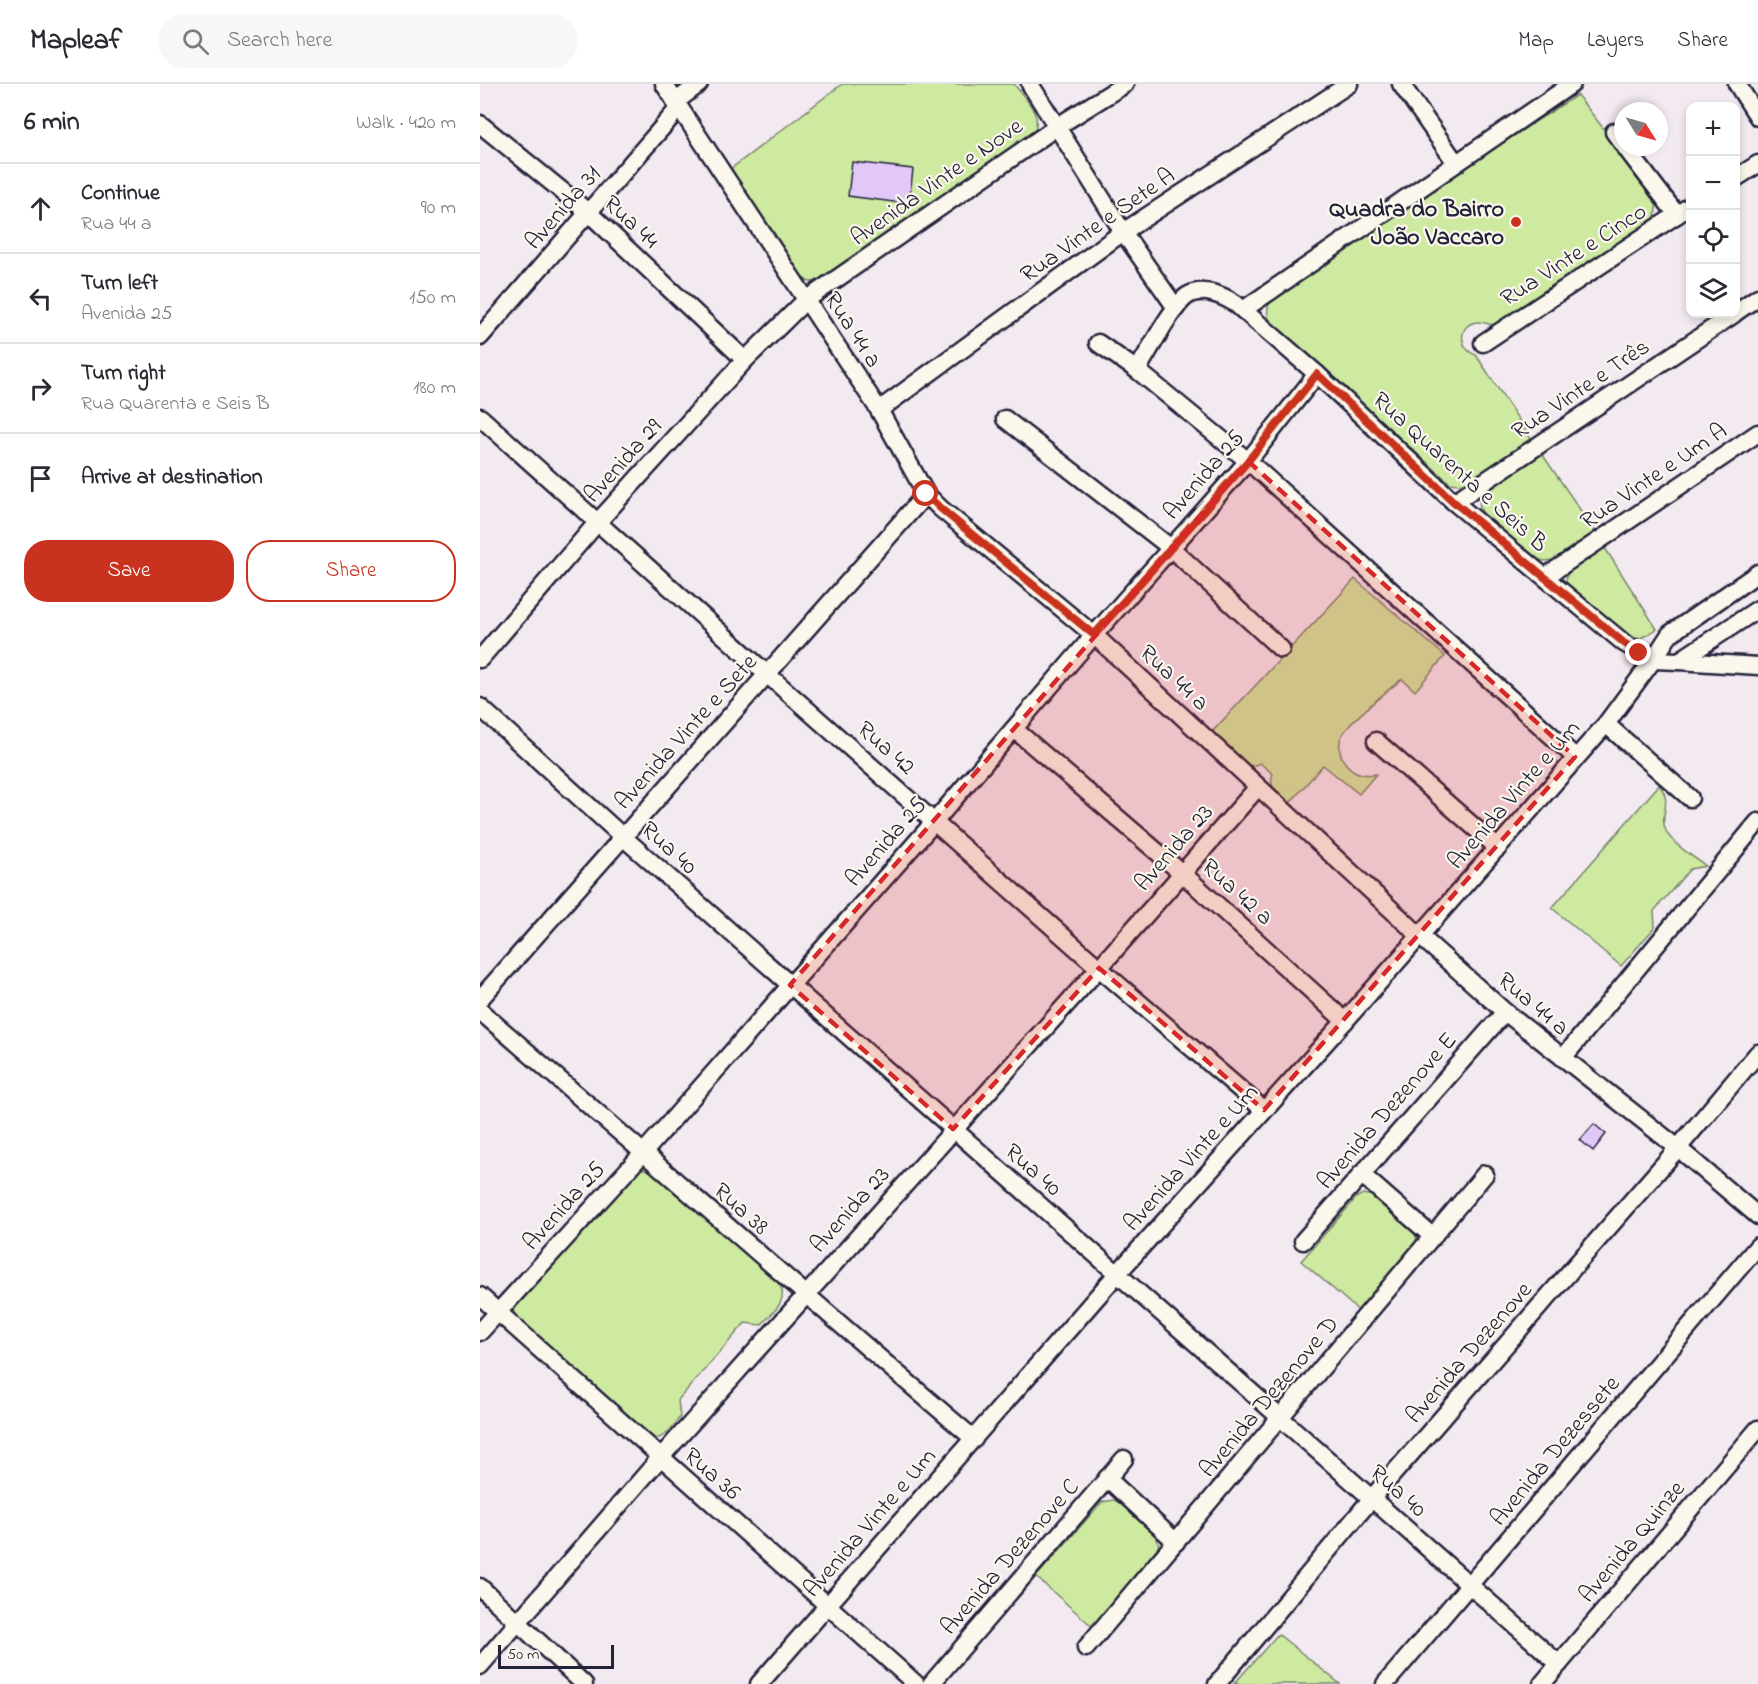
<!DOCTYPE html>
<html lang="en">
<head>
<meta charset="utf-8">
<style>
	body { margin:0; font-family:"Indie Flower",sans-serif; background:#f7f7f7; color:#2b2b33 }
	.controls { position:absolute; right:18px; top:18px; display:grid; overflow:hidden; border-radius:12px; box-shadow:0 3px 9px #0003 }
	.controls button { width:54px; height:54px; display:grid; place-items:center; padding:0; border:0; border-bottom:2px solid #e1e1e2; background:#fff; color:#2b2b33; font:30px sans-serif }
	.compass { position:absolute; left:1134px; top:18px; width:54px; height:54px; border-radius:50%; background:#fff; box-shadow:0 3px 9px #0003; rotate:127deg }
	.scale { position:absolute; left:18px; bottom:15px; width:116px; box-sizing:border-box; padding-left:6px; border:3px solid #22223b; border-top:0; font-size:16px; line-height:21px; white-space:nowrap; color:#22223b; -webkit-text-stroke:4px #fbf7ec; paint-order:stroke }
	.stop { position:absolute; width:18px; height:18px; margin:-14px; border:4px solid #c8321e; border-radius:50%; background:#fff }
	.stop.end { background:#c8321e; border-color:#fff; box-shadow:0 2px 6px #0008 }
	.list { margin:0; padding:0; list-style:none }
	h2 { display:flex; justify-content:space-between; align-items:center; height:78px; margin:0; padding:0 24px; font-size:26px }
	h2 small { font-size:20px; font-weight:400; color:#7c7c81 }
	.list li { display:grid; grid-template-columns:39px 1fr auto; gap:18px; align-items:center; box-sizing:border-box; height:90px; padding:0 24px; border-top:2px solid #e1e1e2 }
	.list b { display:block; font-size:22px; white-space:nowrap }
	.list p { margin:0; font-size:20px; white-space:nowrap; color:#7c7c81 }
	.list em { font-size:20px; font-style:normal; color:#7c7c81 }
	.actions { display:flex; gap:12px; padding:18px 24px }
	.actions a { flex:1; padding:14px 0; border:2px solid #c8321e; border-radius:24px; text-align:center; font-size:21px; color:#c8321e }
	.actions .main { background:#c8321e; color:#fff }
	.icon { flex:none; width:33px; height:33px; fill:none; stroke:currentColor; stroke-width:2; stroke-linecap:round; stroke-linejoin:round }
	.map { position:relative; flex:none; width:1278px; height:1600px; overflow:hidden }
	header { display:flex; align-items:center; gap:36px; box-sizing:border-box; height:84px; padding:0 30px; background:#fff; border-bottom:2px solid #e1e1e2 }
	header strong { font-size:28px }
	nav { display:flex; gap:33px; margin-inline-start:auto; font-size:21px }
	.search { width:420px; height:54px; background:#f7f7f7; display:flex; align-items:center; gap:15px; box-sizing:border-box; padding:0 21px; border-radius:33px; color:#7c7c81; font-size:22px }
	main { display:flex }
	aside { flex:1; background:#fff }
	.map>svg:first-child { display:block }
</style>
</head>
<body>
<header>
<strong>Mapleaf</strong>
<div class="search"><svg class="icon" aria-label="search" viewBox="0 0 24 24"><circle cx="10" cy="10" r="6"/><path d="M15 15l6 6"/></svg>Search here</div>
<nav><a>Map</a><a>Layers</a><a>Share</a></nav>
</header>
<main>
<aside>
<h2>6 min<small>Walk · 420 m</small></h2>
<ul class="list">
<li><svg class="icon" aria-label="ahead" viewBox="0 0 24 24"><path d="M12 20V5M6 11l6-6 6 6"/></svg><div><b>Continue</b><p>Rua 44 a</p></div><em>90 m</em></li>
<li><svg class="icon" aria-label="left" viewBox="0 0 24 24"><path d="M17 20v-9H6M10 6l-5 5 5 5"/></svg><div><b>Turn left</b><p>Avenida 25</p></div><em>150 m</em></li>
<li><svg class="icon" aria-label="right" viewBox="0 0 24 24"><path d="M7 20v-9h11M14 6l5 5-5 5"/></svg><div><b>Turn right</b><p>Rua Quarenta e Seis B</p></div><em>180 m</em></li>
<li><svg class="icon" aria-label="arrive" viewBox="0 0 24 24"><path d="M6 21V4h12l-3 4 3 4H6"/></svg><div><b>Arrive at destination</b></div></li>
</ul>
<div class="actions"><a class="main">Save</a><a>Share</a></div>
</aside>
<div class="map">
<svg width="1278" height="1600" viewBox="0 0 1278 1600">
	<rect width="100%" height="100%" fill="#f3e9f0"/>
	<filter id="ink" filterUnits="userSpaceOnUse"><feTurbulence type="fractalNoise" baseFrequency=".0167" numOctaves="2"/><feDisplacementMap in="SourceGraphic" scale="12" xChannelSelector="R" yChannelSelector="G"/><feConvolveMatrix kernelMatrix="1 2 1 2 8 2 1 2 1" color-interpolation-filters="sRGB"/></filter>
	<g filter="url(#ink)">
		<g fill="#ceeaa1" stroke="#78866e" stroke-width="1.5">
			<path d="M 362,0 L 534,0 C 548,19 568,34 548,56 L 340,197 L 330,198 L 321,194 L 248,87 Z"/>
			<path d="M 1097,11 L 1172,106 C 1177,117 1178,126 1173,137 L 1016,241 C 1009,241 1003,237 996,238 C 976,242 980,266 996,271 L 1052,356 L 990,398 L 978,400 L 970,399 L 793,241 C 787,233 786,227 790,217 L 875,154 Z"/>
			<path d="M 1060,367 L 1116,449 L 1075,476 L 1064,477 L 1057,475 L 1005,433 C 1000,426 997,419 1001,410 C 1006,400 1048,375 1060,367 Z"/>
			<path d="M 1123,461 L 1177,545 L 1161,554 L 1152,555 L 1087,505 C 1080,483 1107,472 1123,461 Z"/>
			<path d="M 875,495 L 965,572 L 935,607 L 922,595 C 907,607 869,637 861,653 C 858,662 860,673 866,680 C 873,689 884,692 896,690 L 879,710 L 843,681 L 810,719 C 800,711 787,704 793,690 L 780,679 L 772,682 L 765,680 L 731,649 Z"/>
			<path d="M 1179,701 C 1194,719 1178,730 1186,747 C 1191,759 1215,774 1226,782 L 1210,785 L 1174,827 L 1175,843 L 1141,882 L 1072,824 Z"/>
			<path d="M 160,1084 L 169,1086 L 298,1198 C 311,1216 292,1229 281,1241 L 265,1239 L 198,1316 L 200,1333 C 193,1342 185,1355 173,1355 L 34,1233 L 34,1222 Z"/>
			<path d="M 883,1110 L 893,1112 L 935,1150 L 937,1157 L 935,1163 L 880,1228 L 821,1177 L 877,1113 Z"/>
			<path d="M 634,1416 L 642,1420 L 676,1451 L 679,1462 L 613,1543 L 556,1493 L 622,1418 Z"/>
			<path d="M 798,1550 L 860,1600 L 754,1600 Z"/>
		</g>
		<g fill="#e1c8f8" stroke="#22223b" stroke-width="1.5">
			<path d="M 372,78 L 433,85 L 429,120 L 368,112 Z"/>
			<path d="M 1114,1040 L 1126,1050 L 1113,1067 L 1100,1056 Z"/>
		</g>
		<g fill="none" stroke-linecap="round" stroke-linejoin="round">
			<defs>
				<g id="minor">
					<path d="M 184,0 L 399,326 L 446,410 L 460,424 L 614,551 L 940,852 L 1025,928 L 1198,1064 L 1278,1132"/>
					<path d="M 550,0 L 643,148 L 696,224"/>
					<path d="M 921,0 L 976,79"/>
					<path d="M 1257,0 L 1278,33"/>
					<path d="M 195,18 L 219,0"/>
					<path d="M 0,40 L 109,129 L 265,276"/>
					<path d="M 1134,48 L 1143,60"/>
					<path d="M 1145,63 L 1197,131"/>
					<path d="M 1256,94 L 1278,80"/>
					<path d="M 763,226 L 1092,0"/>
					<path d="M 1256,228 L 1278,213"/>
					<path d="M 0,253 L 199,24"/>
					<path d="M 618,259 L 657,286 L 768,377 L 1095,673"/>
					<path d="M 1003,259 L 1210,122"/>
					<path d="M 657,286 C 669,268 691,223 707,212 C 722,202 744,212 756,220 L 837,290 L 974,418 L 1144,559 L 1173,576 L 1199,577 L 1278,525"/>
					<path d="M 399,326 L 643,148 L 869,0"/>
					<path d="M 0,333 L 288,591 L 619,884 L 784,1026"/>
					<path d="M 525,335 L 691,464 L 801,565"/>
					<path d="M 974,418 L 1254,230"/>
					<path d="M 1065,493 L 1278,349"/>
					<path d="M 0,575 L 116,440 L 265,276 L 326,216 L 578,42 L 645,0"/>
					<path d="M 1199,577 L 1278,582"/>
					<path d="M 0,623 L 143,753 L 1079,1580"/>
					<path d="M 1126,640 L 1210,714"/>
					<path d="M 534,645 L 703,790 L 865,937"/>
					<path d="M 896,657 L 1018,764"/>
					<path d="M 0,915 L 446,410"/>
					<path d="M 0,927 C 165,1069 328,1214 494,1355"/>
					<path d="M 1083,974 L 1278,738"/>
					<path d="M 881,1090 L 953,1153"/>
					<path d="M 823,1157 L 1025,928"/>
					<path d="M 0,1212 L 436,1600"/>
					<path d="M 0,1248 L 164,1068 L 455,737 L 614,551 L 768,377 L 837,290"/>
					<path d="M 627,1394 L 696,1458"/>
					<path d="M 0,1503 L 104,1600"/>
					<path d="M 606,1564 L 1005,1090"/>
					<path d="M 0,1582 L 180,1374 L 619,884 L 778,703"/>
					<path d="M 279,1600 L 637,1190 L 865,937 L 1126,640 L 1173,576 L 1190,550 L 1278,489"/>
					<path d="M 451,1600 L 644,1375"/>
					<path d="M 737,1600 L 892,1414 L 1198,1064 L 1278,969"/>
					<path d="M 905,1600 L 1278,1162"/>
					<path d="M 1062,1600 L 1278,1345"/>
				</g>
			</defs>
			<use href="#minor" stroke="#22223b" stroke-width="21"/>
			<use href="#minor" stroke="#fbf7ec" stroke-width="16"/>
		</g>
	</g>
	<g fill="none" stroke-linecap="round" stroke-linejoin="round" filter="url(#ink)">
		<path stroke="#c8321e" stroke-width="8" d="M 446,410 L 460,424 L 614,551 L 768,377 L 837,290 L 974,418 L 1144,559 L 1159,569"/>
	</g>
	<path fill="#d62828" fill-opacity="0.2" stroke="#d62828" stroke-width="4.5" stroke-dasharray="12 8" stroke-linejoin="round" d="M 768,377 L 1095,673 L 784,1026 L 619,884 L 473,1045 L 310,901 Z"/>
	<circle fill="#c8321e" stroke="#fbf7ec" stroke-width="2" cx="1036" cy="138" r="6"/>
	<g text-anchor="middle" stroke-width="4.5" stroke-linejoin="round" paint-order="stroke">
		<g font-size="24" fill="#22223b" stroke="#fbf7ec">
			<text transform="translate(456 97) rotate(-35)" y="8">Avenida Vinte e Nove</text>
			<text transform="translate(82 123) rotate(-49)" y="8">Avenida 31</text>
			<text transform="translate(152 137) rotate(43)" y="8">Rua 44</text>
			<text transform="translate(617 140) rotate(-35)" y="8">Rua Vinte e Sete A</text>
			<text transform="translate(1093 170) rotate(-33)" y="8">Rua Vinte e Cinco</text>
			<text transform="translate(374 245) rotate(57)" y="8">Rua 44 a</text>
			<text transform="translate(1100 304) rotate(-34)" y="8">Rua Vinte e Três</text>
			<text transform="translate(142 376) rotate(-48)" y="8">Avenida 29</text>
			<text transform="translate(981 387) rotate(42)" y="8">Rua Quarenta e Seis B</text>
			<text transform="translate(723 390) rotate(-49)" y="8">Avenida 25</text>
			<text transform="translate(1173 391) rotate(-34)" y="8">Rua Vinte e Um A</text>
			<text transform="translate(695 593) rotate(43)" y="8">Rua 44 a</text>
			<text transform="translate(205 647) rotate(-48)" y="8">Avenida Vinte e Sete</text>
			<text transform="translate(407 663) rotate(41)" y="8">Rua 42</text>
			<text transform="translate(1033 710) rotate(-49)" y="8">Avenida Vinte e Um</text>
			<text transform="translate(405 757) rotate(-49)" y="8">Avenida 25</text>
			<text transform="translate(190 763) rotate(42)" y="8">Rua 40</text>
			<text transform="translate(693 763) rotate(-49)" y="8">Avenida 23</text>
			<text transform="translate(758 807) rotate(42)" y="8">Rua 42 a</text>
			<text transform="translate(1054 919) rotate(40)" y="8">Rua 44 a</text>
			<text transform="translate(906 1026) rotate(-49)" y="8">Avenida Dezenove E</text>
			<text transform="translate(710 1073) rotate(-48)" y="8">Avenida Vinte e Um</text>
			<text transform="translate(554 1085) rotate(41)" y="8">Rua 40</text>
			<text transform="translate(83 1121) rotate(-48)" y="8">Avenida 25</text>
			<text transform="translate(262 1124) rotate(42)" y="8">Rua 38</text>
			<text transform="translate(369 1125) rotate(-48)" y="8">Avenida 23</text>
			<text transform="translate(988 1268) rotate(-49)" y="8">Avenida Dezenove</text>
			<text transform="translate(788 1312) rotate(-50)" y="8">Avenida Dezenove D</text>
			<text transform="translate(1074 1366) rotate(-50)" y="8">Avenida Dezessete</text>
			<text transform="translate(233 1389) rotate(41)" y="8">Rua 36</text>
			<text transform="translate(919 1406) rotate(41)" y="8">Rua 40</text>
			<text transform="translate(389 1438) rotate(-49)" y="8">Avenida Vinte e Um</text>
			<text transform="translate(1151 1457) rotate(-50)" y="8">Avenida Quinze</text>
			<text transform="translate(529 1472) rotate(-49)" y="8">Avenida Dezenove C</text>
		</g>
		<g font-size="24" font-weight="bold" fill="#22223b" stroke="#fbf7ec" text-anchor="end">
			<text x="1024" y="132">Quadra do Bairro<tspan x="1024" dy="28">João Vaccaro</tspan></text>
		</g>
	</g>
</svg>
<div class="controls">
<button>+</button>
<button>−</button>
<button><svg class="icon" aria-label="locate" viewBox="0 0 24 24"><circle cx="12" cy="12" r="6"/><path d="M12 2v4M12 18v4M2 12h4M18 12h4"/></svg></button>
<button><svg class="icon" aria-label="layers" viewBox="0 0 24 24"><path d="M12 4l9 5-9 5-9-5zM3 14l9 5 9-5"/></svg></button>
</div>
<svg class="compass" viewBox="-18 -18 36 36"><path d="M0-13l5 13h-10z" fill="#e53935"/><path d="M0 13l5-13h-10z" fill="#7c7c81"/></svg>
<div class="scale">50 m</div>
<div class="stop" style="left:446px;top:410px"></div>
<div class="stop end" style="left:1159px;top:569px"></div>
</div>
</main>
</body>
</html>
